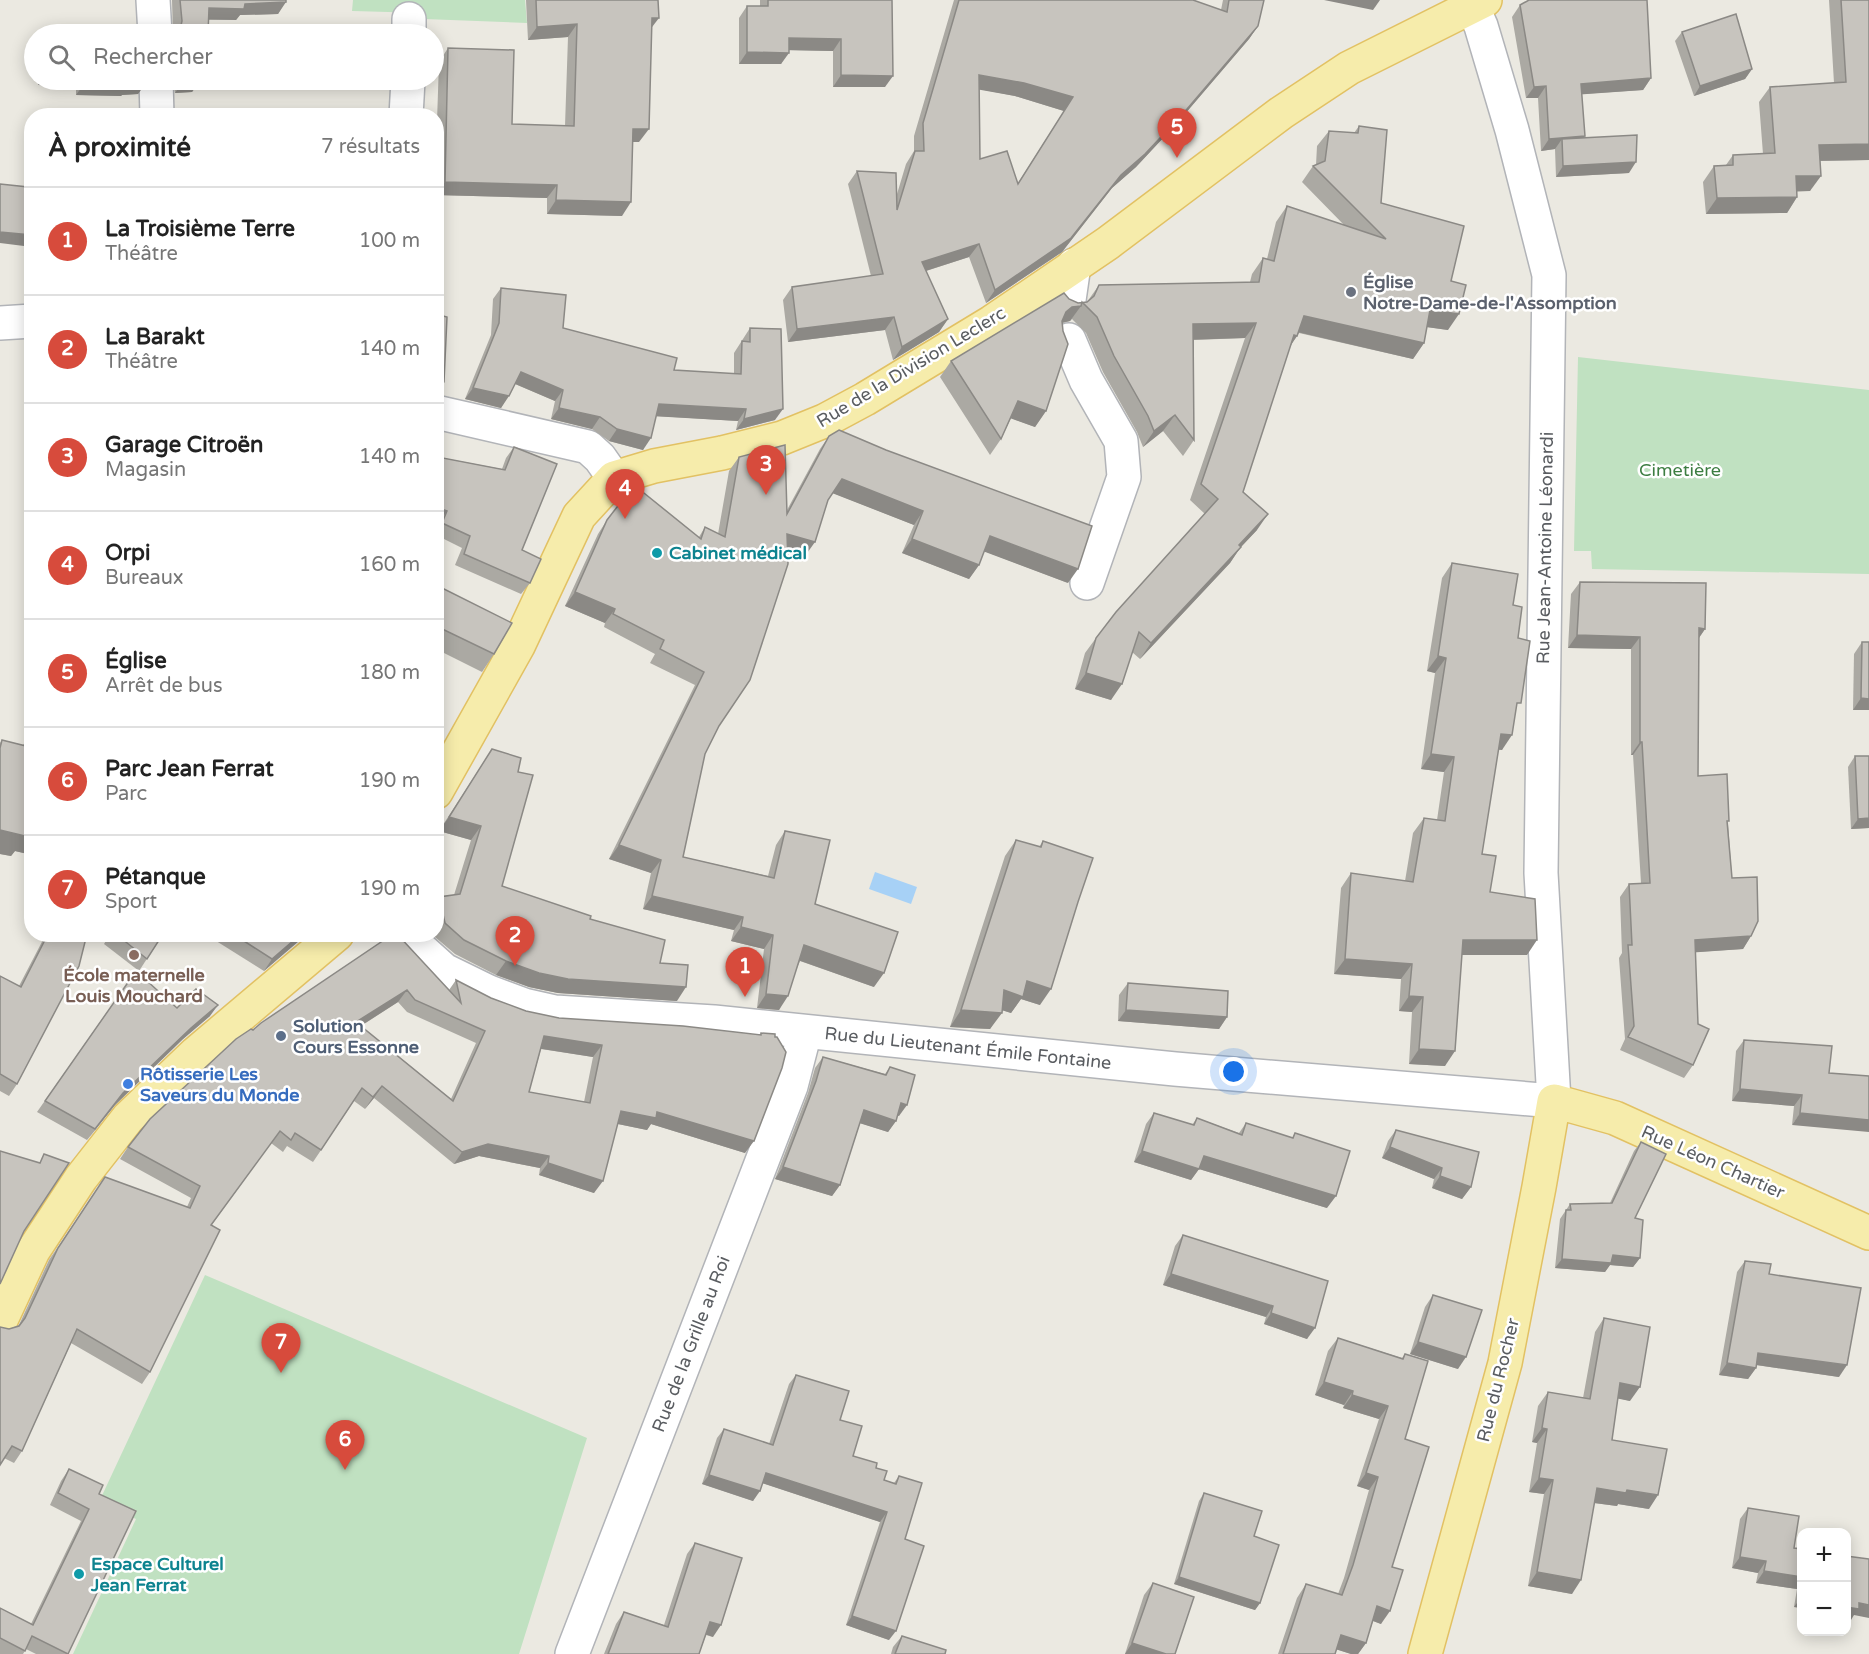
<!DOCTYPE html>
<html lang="fr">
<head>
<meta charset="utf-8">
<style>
	body { margin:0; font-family:"Varela Round",sans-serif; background:#f6f6f6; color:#222 }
	.controls { position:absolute; right:18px; bottom:18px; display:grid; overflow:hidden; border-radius:12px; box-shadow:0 3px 15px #0003 }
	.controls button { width:54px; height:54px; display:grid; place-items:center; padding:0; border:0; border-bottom:2px solid #e0e0e0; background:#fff; color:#222; font:30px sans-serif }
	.you { position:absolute; left:1234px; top:1072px; width:21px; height:21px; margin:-15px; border:4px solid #fff; border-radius:50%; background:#1a73e8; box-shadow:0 0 0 9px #1a73e833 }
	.badge { display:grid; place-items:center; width:39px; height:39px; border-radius:50%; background:#d74b3c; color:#fff; font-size:20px; font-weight:700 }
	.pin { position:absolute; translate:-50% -50px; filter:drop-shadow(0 2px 3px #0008) }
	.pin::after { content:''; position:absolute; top:32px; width:21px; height:18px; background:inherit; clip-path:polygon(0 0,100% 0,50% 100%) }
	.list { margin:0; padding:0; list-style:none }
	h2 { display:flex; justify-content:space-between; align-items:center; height:78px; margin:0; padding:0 24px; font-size:26px }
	h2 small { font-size:20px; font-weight:400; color:#767676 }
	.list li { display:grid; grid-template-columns:39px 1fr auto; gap:18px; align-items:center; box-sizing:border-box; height:108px; padding:0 24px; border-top:2px solid #e0e0e0 }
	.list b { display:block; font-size:22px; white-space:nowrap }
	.list p { margin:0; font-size:20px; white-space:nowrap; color:#767676 }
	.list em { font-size:20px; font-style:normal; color:#767676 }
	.icon { flex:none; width:33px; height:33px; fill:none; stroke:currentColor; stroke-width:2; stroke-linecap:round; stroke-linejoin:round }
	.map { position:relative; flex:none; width:1869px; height:1654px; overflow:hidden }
	.search { position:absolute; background:#fff; box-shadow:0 3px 15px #0003; left:24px; top:24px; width:420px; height:66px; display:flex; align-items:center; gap:15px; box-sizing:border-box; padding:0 21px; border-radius:33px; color:#767676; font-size:22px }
	.panel { position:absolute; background:#fff; box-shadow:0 3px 15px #0003; left:24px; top:108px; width:420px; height:834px; border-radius:24px }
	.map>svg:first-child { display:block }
</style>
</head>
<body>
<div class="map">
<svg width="1869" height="1654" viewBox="0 0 1869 1654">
	<rect width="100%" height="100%" fill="#ebe9e1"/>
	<g fill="#c0e1c1">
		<path d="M 353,0 L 525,0 L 527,23 L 424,19 L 424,13 L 352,11 Z"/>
		<path d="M 1578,357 L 1869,390 L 1869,574 L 1592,569 L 1591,551 L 1574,551 Z"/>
		<path d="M 205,1275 L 587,1438 L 519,1654 L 73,1654 L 136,1519 L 99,1502 Z"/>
	</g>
	<path fill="#a7d1f6" d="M 875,872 L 917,887 L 911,904 L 869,889 Z"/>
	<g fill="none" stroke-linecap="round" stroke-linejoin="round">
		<defs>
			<g id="minor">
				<path d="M 153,0 L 155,34"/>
				<path d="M 409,34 L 409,19"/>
				<path d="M 156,80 L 157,116"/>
				<path d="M 406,116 L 408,80"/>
				<path d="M 1069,300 L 1074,265"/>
				<path d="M 0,323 L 32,321"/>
				<path d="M 1069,340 L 1086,380 L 1121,441 L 1124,477 L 1087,583"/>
				<path d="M 436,412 L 588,447 L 600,458 L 614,478"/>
				<path d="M 404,934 L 444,970 L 489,992 L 524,1005 L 555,1012 L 714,1022 L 1175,1069 L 1554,1101 L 1541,873 L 1549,275 L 1512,130 L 1481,26 L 1472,6"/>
				<path d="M 572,1654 L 791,1086 L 805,1032"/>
			</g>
			<g id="major">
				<path d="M 436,792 L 518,646 L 579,516 L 614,478 L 654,466 L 722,453 L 782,438 L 824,421 L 865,399 L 992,322 L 1108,243 L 1281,113 L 1349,68 L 1485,0"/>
				<path d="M 0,1322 L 33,1251 L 81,1178 L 128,1118 L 196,1053 L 337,934"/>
				<path d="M 1425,1654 L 1505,1363 L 1539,1187 L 1554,1101 L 1615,1118 L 1869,1233"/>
			</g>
		</defs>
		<use href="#minor" stroke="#b2b4b8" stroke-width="36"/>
		<use href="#major" stroke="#e2c163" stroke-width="36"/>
		<use href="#minor" stroke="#fff" stroke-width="33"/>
		<use href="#major" stroke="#f6ecab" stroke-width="33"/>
	</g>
	<g fill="#aba9a3" fill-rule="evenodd">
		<path d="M 172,0 L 286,0 L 278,14 L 240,15 L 236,20 L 208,20 L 208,34 L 173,34 Z"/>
		<path d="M 526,0 L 658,0 L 651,28 L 639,142 L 633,142 L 622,216 L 547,214 L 547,198 L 436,195 L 436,151 L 439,62 L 448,48 L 512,124 L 565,126 L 568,37 L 528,40 Z"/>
		<path d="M 760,0 L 892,0 L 885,87 L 833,87 L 833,51 L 789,50 L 781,64 L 739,64 L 739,18 L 747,6 L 760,6 Z"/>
		<path d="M 954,0 L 1193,0 L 1221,10 L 1223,0 L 1264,0 L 1258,26 L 1249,39 L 1178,122 L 1136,167 L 1112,188 L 1062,252 L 986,303 L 969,257 L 926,271 L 948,319 L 939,332 L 893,360 L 885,330 L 788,342 L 783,300 L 792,287 L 871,276 L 848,184 L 857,171 L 897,194 L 906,164 L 914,151 L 914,136 ZM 979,89 L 1015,96 L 1064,111 L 1018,183 L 980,159 Z"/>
		<path d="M 1829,0 L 1869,0 L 1869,160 L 1820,161 L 1810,191 L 1797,191 L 1797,197 L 1787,213 L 1706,214 L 1703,182 L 1714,166 L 1726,165 L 1733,155 L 1763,154 L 1759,102 L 1770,87 L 1834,83 Z"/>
		<path d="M 1520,5 L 1651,78 L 1643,90 L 1582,94 L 1584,138 L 1629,173 L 1556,177 L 1555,149 L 1541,151 L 1538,98 L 1526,98 L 1512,17 Z"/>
		<path d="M 1682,32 L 1752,69 L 1745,79 L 1694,96 L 1675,41 Z"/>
		<path d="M 38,80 L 146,80 L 138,94 L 122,95 L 121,96 L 76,95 L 76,86 L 38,85 Z"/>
		<path d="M 173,80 L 200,80 L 200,81 L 192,92 L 175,93 Z"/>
		<path d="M 1359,126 L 1381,203 L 1451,281 L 1448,330 L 1427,327 L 1424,343 L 1413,359 L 1299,333 L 1289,348 L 1243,492 L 1257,530 L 1240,548 L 1230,563 L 1140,659 L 1132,652 L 1111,700 L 1075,689 L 1085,653 L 1096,638 L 1205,514 L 1190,500 L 1245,338 L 1194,340 L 1194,440 L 1183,456 L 1163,431 L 1143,447 L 1137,432 L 1103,372 L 1086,333 L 1072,319 L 1070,321 L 1062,323 L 1046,411 L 1035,427 L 1011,418 L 1001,439 L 990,455 L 940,377 L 951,361 L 1069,299 L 1078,303 L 1087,302 L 1099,285 L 1250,282 L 1252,274 L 1263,258 L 1267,259 L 1276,222 L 1287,206 L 1345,226 L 1302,182 L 1313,166 L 1316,165 L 1317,146 L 1329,131 L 1354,133 Z"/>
		<path d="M 501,288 L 563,328 L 674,370 L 734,374 L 734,353 L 750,328 L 775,420 L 736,430 L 738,421 L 656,416 L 643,450 L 609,441 L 592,429 L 551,419 L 555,401 L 515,384 L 501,408 L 465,399 L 491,335 L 493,299 Z"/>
		<path d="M 829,436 L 1068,583 L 984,551 L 979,565 L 969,579 L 902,553 L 914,525 L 833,493 L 828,500 L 805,556 L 788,551 L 719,726 L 705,754 L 683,857 L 768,876 L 776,845 L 785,831 L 815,904 L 874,987 L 800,961 L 779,1010 L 757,1008 L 764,949 L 731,941 L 734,930 L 643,909 L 651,873 L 609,859 L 695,685 L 650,663 L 655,654 L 604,627 L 605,623 L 565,606 L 598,534 L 607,520 L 699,537 L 705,527 L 718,534 L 729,471 L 739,457 L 787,510 L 820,449 Z"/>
		<path d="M 514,447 L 522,550 L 530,583 L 521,594 L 455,565 L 462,548 L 436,535 L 436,528 L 439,523 L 436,522 L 436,468 L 443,458 L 502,469 L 506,458 Z"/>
		<path d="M 1452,563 L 1513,605 L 1518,638 L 1516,710 L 1502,750 L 1498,750 L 1482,854 L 1490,892 L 1527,955 L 1462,955 L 1445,1066 L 1409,1064 L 1412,1012 L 1399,1011 L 1401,979 L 1334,974 L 1341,888 L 1351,873 L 1405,881 L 1413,833 L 1424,818 L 1437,820 L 1444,772 L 1421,769 L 1435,673 L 1427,671 L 1442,578 Z"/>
		<path d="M 1580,582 L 1705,629 L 1699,638 L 1698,776 L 1728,823 L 1732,878 L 1751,936 L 1743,949 L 1696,952 L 1693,1065 L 1684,1078 L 1620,1050 L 1625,1039 L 1619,958 L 1622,953 L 1620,897 L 1629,884 L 1641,883 L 1633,755 L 1631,755 L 1631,649 L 1568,648 L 1571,594 Z"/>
		<path d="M 436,585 L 494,654 L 482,672 L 436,649 Z"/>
		<path d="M 1862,642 L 1869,642 L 1869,710 L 1853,710 L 1854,654 Z"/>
		<path d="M 32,733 L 32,855 L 15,851 L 11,856 L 0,854 L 0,743 L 2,740 L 23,745 Z"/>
		<path d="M 492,749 L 518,772 L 502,886 L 590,919 L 660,963 L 677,1001 L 558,993 L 529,987 L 496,975 L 455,954 L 435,937 L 435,934 L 436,934 L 436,901 L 439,897 L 454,895 L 471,840 L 439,831 Z"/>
		<path d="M 1855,756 L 1869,828 L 1851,829 L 1848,767 Z"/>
		<path d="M 1016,840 L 1039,847 L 1043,841 L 1040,1005 L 1021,999 L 1011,1013 L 1002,1010 L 990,1029 L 950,1027 L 1005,856 Z"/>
		<path d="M 46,934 L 87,934 L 17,1084 L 9,1096 L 0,1091 L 0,976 L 19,986 Z"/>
		<path d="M 110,934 L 163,934 L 139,971 L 104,944 Z"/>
		<path d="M 205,934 L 305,934 L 300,940 L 264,971 Z"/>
		<path d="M 393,934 L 449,990 L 456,980 L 491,998 L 526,1011 L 559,1018 L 759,1035 L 761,1033 L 745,1153 L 651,1124 L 647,1130 L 618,1124 L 594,1193 L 539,1175 L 540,1168 L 479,1156 L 454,1164 L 374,1098 L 365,1109 L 354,1101 L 313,1162 L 287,1146 L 283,1152 L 271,1143 L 211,1226 L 150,1372 L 142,1384 L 71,1343 L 22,1451 L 14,1463 L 4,1458 L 9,1329 L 19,1325 L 49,1260 L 97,1189 L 187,1207 L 191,1198 L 120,1159 L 128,1147 L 253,1030 ZM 398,1002 L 407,1012 L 476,1043 L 451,1099 L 361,1026 ZM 541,1049 L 593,1057 L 584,1102 L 529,1092 Z"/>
		<path d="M 136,971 L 177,1008 L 210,1016 L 183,1039 L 115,1105 L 87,1140 L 37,1112 Z"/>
		<path d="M 1128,983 L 1227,1017 L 1219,1029 L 1118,1021 L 1119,995 Z"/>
		<path d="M 1744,1040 L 1829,1073 L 1792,1125 L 1794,1106 L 1732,1101 L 1736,1051 Z"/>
		<path d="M 823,1057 L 885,1074 L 890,1067 L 899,1116 L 897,1116 L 896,1121 L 888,1132 L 860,1123 L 840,1185 L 832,1196 L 775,1179 L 808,1093 L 815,1068 Z"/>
		<path d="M 1154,1113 L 1192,1125 L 1197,1118 L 1239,1133 L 1246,1123 L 1292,1138 L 1295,1133 L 1327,1208 L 1199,1169 L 1191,1180 L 1134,1162 L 1146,1124 Z"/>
		<path d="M 1396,1130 L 1471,1187 L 1462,1199 L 1432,1188 L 1434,1179 L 1382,1158 L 1388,1141 Z"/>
		<path d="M 1641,1142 L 1635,1218 L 1640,1258 L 1633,1267 L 1610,1265 L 1605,1272 L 1555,1268 L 1560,1219 L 1570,1204 L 1610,1203 L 1634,1151 Z"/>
		<path d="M 1183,1235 L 1328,1281 L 1307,1339 L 1264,1324 L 1266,1317 L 1163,1285 L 1175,1246 Z"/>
		<path d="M 1745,1261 L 1769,1274 L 1839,1377 L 1756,1365 L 1756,1368 L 1748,1379 L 1719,1375 L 1737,1272 Z"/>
		<path d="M 1433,1295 L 1458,1369 L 1410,1354 L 1425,1307 Z"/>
		<path d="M 1604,1318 L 1630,1401 L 1618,1398 L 1612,1440 L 1649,1509 L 1618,1504 L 1617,1506 L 1594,1503 L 1572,1594 L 1528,1586 L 1544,1494 L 1529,1492 L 1537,1443 L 1532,1442 L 1538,1406 L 1548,1392 L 1583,1398 L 1595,1332 Z"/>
		<path d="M 1338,1338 L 1402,1358 L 1405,1354 L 1405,1439 L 1392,1567 L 1381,1624 L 1373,1621 L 1366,1643 L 1358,1654 L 1351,1654 L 1336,1649 L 1335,1654 L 1278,1654 L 1297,1598 L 1306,1584 L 1338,1594 L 1344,1578 L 1369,1490 L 1357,1486 L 1379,1419 L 1343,1408 L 1344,1405 L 1315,1395 L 1328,1351 Z"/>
		<path d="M 796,1375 L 840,1420 L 853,1456 L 876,1468 L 884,1480 L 894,1483 L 899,1476 L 905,1539 L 889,1640 L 846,1625 L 880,1522 L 762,1483 L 753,1501 L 702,1484 L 717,1438 L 724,1429 L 769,1444 L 789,1384 Z"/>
		<path d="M 69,1469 L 99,1494 L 68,1654 L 36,1654 L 26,1649 L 23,1654 L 0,1654 L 0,1608 L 31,1624 L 81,1521 L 50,1505 L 61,1481 Z"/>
		<path d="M 1204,1493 L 1254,1536 L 1260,1603 L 1255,1610 L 1174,1584 L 1199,1501 Z"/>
		<path d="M 1748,1508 L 1794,1548 L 1802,1549 L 1802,1608 L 1794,1607 L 1797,1589 L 1756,1583 L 1758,1573 L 1732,1568 L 1740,1519 Z"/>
		<path d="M 695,1543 L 713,1637 L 706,1635 L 699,1654 L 604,1654 L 616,1624 L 624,1612 L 664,1625 L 687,1554 Z"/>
		<path d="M 1153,1583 L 1175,1654 L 1125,1654 L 1144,1595 Z"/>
		<path d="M 902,1636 L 945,1654 L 891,1654 L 893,1647 Z"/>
	</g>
	<g fill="#8b8985">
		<path d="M 1324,0 L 1380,0 L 1373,10 Z"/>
		<path d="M 286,2 L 278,14 L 240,15 L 236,20 L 201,19 L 209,8 L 245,4 Z"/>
		<path d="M 652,18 L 659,18 L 649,31 Z"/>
		<path d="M 577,24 L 568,37 L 528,40 L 537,27 Z"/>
		<path d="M 1258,26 L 1249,39 L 1178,122 L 1136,167 L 1112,188 L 1062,252 L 986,303 L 995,290 L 1121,175 Z"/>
		<path d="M 789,38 L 841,39 L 833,51 L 781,50 Z"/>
		<path d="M 747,52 L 789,53 L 781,64 L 739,64 Z"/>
		<path d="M 1752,69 L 1745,79 L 1694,96 L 1700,86 Z"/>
		<path d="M 841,75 L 893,76 L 885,87 L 833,87 Z"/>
		<path d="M 979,75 L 1024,83 L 1073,97 L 1064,111 L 1015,96 L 970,88 Z"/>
		<path d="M 1651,78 L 1643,90 L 1573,95 L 1581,84 Z"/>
		<path d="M 41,80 L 81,80 L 76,86 L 38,85 Z"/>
		<path d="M 183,81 L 200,81 L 192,92 L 175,93 Z"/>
		<path d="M 130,83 L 146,83 L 138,94 L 122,95 L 121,96 L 76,95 L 84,84 Z"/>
		<path d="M 1546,86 L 1538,98 L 1526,98 L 1534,87 Z"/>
		<path d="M 633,129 L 649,129 L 639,142 L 624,142 Z"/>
		<path d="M 1585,136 L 1577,147 L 1562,139 L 1555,149 L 1541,151 L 1549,139 Z"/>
		<path d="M 1869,144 L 1869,160 L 1808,161 L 1819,145 Z"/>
		<path d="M 1636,162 L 1629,173 L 1556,177 L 1563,166 Z"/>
		<path d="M 1796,176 L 1821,176 L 1810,191 L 1785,192 Z"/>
		<path d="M 445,182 L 557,185 L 547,198 L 436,195 L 436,193 Z"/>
		<path d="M 1797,197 L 1787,213 L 1706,214 L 1717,198 Z"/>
		<path d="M 556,200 L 631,202 L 622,216 L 547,214 Z"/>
		<path d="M 0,232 L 32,235 L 32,247 L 0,243 Z"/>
		<path d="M 979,244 L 969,257 L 913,275 L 922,262 Z"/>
		<path d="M 1081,306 L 1070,321 L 1061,323 L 1066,312 L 1072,307 Z"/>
		<path d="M 1430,310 L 1459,314 L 1448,330 L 1419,326 Z"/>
		<path d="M 1304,316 L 1424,343 L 1413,359 L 1293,331 Z"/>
		<path d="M 894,317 L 885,330 L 788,342 L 797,329 Z"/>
		<path d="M 948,319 L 939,332 L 893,360 L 902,347 Z"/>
		<path d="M 1256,323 L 1245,338 L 1182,340 L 1193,324 Z"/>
		<path d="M 1294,335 L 1297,336 L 1286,352 Z"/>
		<path d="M 521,372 L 563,390 L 555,401 L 513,383 Z"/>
		<path d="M 444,382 L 436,393 L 436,384 Z"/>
		<path d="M 473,388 L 509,396 L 501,408 L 465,399 Z"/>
		<path d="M 1018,401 L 1046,411 L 1035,427 L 1007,417 Z"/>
		<path d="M 659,404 L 746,409 L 738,421 L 651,416 Z"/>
		<path d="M 559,408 L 600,417 L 592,429 L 551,419 Z"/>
		<path d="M 783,409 L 775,420 L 736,430 L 744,419 Z"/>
		<path d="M 1175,415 L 1163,431 L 1143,447 L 1154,431 Z"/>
		<path d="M 617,429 L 651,438 L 643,450 L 609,441 Z"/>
		<path d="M 842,479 L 923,511 L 914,525 L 832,493 Z"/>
		<path d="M 436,507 L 447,511 L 439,523 L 436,522 Z"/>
		<path d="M 1268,514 L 1257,530 L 1240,548 L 1230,563 L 1140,659 L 1151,643 L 1239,545 Z"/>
		<path d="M 787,534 L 815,542 L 805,556 L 778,548 Z"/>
		<path d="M 990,536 L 1078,569 L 1068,583 L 980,550 Z"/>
		<path d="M 912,539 L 979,565 L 969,579 L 902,553 Z"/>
		<path d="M 575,592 L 615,609 L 605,623 L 565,606 Z"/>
		<path d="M 1699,628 L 1705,629 L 1696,642 Z"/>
		<path d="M 1577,635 L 1640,637 L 1631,649 L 1568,648 Z"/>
		<path d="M 1438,656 L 1446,658 L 1435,673 L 1427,671 Z"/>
		<path d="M 1086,673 L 1122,684 L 1111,700 L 1075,689 Z"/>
		<path d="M 1861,698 L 1869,699 L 1869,710 L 1853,710 Z"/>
		<path d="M 1501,734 L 1512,735 L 1502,750 L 1491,748 Z"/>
		<path d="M 1640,742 L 1642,742 L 1633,755 L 1631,755 Z"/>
		<path d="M 1431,754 L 1454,757 L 1444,772 L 1421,769 Z"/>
		<path d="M 449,817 L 481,826 L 471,840 L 439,831 Z"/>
		<path d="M 1869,818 L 1869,828 L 1851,829 L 1858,819 Z"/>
		<path d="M 0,830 L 27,830 L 32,831 L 32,855 L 15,851 L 11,856 L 0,854 Z"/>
		<path d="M 619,845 L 661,860 L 651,873 L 609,859 Z"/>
		<path d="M 652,896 L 743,917 L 734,930 L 643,909 Z"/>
		<path d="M 741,927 L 773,935 L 764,949 L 731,941 Z"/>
		<path d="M 301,934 L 305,934 L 300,940 L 264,971 L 272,959 Z"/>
		<path d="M 1751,936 L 1743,949 L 1686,953 L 1695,940 Z"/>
		<path d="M 1463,940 L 1537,940 L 1527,955 L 1452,955 Z"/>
		<path d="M 804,945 L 884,973 L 874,987 L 795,959 Z"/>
		<path d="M 1345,959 L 1412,964 L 1401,979 L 1334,974 Z"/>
		<path d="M 506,961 L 686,987 L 677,1001 L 558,993 L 529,987 L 496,975 Z"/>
		<path d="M 1027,981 L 1051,989 L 1040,1005 L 1021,999 L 1011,1013 L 992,1007 L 1004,990 Z"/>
		<path d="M 407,990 L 398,1002 L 348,1034 L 356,1022 Z"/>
		<path d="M 766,994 L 788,996 L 779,1010 L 757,1008 Z"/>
		<path d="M 1409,996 L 1423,997 L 1412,1012 L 1399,1011 Z"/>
		<path d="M 218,1005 L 210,1016 L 183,1039 L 115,1105 L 87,1140 L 123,1093 L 191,1028 Z"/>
		<path d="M 961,1010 L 1002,1013 L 990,1029 L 950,1027 Z"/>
		<path d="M 1126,1010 L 1227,1017 L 1219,1029 L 1118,1021 Z"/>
		<path d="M 544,1036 L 602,1045 L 593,1057 L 536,1048 Z"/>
		<path d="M 1419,1049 L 1455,1051 L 1445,1066 L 1409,1064 Z"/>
		<path d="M 382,1086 L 374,1098 L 365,1109 L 373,1097 Z"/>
		<path d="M 1740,1089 L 1802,1095 L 1794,1106 L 1732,1101 Z"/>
		<path d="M 901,1103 L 907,1105 L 899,1116 L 894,1114 Z"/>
		<path d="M 864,1110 L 896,1121 L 888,1132 L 856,1122 Z"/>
		<path d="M 621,1111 L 657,1112 L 754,1141 L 745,1153 L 651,1124 L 647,1130 L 613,1123 Z"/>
		<path d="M 1800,1113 L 1869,1120 L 1869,1132 L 1792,1125 Z"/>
		<path d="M 488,1144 L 549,1156 L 540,1168 L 479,1156 L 454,1164 L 462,1152 Z"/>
		<path d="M 1390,1147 L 1442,1168 L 1434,1179 L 1382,1158 Z"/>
		<path d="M 1142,1151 L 1204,1156 L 1336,1196 L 1327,1208 L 1199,1169 L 1191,1180 L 1134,1162 Z"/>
		<path d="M 548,1163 L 603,1181 L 594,1193 L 539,1175 Z"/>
		<path d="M 783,1167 L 840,1185 L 832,1196 L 775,1179 Z"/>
		<path d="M 1440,1176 L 1471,1187 L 1462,1199 L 1432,1188 Z"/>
		<path d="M 1613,1255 L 1640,1258 L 1633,1267 L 1610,1265 L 1605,1272 L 1555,1268 L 1562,1259 Z"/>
		<path d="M 1171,1274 L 1273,1306 L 1266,1317 L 1163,1285 Z"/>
		<path d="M 1271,1313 L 1315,1328 L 1307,1339 L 1264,1324 Z"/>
		<path d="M 1418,1342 L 1466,1357 L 1458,1369 L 1410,1354 Z"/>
		<path d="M 1758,1353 L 1847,1365 L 1839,1377 L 1750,1364 Z"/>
		<path d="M 1727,1363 L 1756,1368 L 1748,1379 L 1719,1375 Z"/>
		<path d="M 1324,1382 L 1353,1391 L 1344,1405 L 1315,1395 Z"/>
		<path d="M 1620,1383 L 1640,1387 L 1630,1401 L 1610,1397 Z"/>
		<path d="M 1352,1395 L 1388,1406 L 1379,1419 L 1343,1408 Z"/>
		<path d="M 1542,1428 L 1547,1429 L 1537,1443 L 1532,1442 Z"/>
		<path d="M 766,1473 L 887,1512 L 880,1522 L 759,1482 Z"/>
		<path d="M 1366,1473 L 1378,1477 L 1369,1490 L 1357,1486 Z"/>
		<path d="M 709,1475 L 760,1491 L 753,1501 L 702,1484 Z"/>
		<path d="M 1539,1478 L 1553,1480 L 1544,1494 L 1529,1492 Z"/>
		<path d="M 1597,1488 L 1627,1490 L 1658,1495 L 1649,1509 L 1618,1504 L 1617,1506 L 1587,1502 Z"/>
		<path d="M 1740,1557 L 1766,1561 L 1758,1573 L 1732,1568 Z"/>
		<path d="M 1764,1571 L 1802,1577 L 1802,1582 L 1797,1589 L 1756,1583 Z"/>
		<path d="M 1537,1572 L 1581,1580 L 1572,1594 L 1528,1586 Z"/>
		<path d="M 1179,1577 L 1260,1603 L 1255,1610 L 1174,1584 Z"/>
		<path d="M 1802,1596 L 1802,1608 L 1794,1607 Z"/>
		<path d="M 1859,1603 L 1869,1605 L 1869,1618 L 1854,1615 L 1851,1620 L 1846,1620 L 1846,1607 Z"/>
		<path d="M 1377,1606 L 1390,1611 L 1381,1624 L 1368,1619 Z"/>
		<path d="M 852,1616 L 896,1631 L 889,1640 L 846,1625 Z"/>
		<path d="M 710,1622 L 721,1625 L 713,1637 L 702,1633 Z"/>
		<path d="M 1341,1635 L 1366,1643 L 1358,1654 L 1351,1654 L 1332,1648 Z"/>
		<path d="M 1132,1643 L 1166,1654 L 1125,1654 Z"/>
	</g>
	<g fill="#c7c4be" stroke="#8b8985" stroke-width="1.5" fill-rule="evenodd">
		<path d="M 180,0 L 286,0 L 286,2 L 245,4 L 244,9 L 209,8 L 208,34 L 177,34 L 180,30 L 182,21 Z"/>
		<path d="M 536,0 L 658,0 L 659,18 L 652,18 L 649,129 L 633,129 L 631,202 L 556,200 L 557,185 L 445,182 L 448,48 L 514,50 L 512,124 L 574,126 L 577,24 L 537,27 Z"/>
		<path d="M 768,0 L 892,0 L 893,76 L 841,75 L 841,39 L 789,38 L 789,53 L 747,52 L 747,6 L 768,6 Z"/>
		<path d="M 959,0 L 1193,0 L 1227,12 L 1229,0 L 1264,0 L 1258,26 L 1187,109 L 1145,154 L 1121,175 L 1071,238 L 995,290 L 979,244 L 922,262 L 948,319 L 902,347 L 894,317 L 797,329 L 792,287 L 883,274 L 857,171 L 896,173 L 897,210 L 915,151 L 924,151 L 923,123 ZM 979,75 L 1024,83 L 1073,97 L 1018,184 L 1007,151 L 980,159 Z"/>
		<path d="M 1529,0 L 1647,0 L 1651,78 L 1581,84 L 1585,136 L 1549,139 L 1546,86 L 1534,87 L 1520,5 Z"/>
		<path d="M 1841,0 L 1869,0 L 1869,144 L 1819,145 L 1821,176 L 1796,176 L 1797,197 L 1717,198 L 1714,166 L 1733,165 L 1733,155 L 1775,153 L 1770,87 L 1846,82 Z"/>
		<path d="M 1736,14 L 1752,69 L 1700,86 L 1682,32 Z"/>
		<path d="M 47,33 L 108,34 L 47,34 Z"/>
		<path d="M 84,80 L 146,80 L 146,83 L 130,83 L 130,85 L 84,84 Z"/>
		<rect x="183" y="80" width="17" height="1"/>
		<path d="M 1359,126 L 1387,130 L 1381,203 L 1464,226 L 1451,281 L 1466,285 L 1459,314 L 1430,310 L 1424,343 L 1304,316 L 1297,336 L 1294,335 L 1243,492 L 1268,514 L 1239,545 L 1241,547 L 1151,643 L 1139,632 L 1122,684 L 1086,673 L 1096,638 L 1116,612 L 1218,499 L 1201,484 L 1256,323 L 1193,324 L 1194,440 L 1175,415 L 1154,431 L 1148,416 L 1114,356 L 1097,317 L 1082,302 L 1081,306 L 1072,307 L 1066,312 L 1062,321 L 1063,331 L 1068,344 L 1046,411 L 1018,401 L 1001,439 L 951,361 L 1064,293 L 1069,299 L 1078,303 L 1087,302 L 1094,296 L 1099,285 L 1259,282 L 1263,258 L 1274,261 L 1287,206 L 1386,239 L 1313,166 L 1325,161 L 1329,131 L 1358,133 Z"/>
		<path d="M 1637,135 L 1636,162 L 1563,166 L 1562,139 Z"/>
		<path d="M 0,184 L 28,187 L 27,199 L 32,199 L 32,235 L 0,232 Z"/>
		<path d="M 501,288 L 566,295 L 563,328 L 677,358 L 674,370 L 741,374 L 742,341 L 750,342 L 750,328 L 781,329 L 783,409 L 744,419 L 746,409 L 659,404 L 651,438 L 617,429 L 600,417 L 559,408 L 563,390 L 521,372 L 509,396 L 473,388 L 499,323 Z"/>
		<path d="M 436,314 L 447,317 L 444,382 L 436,384 Z"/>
		<path d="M 839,430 L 886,450 L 1092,526 L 1078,569 L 990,536 L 979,565 L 912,539 L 923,511 L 842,479 L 828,500 L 815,542 L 787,534 L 788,564 L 750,680 L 719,726 L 705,754 L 683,857 L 774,878 L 785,831 L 830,840 L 815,904 L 898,932 L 884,973 L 804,945 L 788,996 L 766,994 L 773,935 L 741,927 L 743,917 L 652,896 L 661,860 L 619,845 L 704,672 L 660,649 L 664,640 L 613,614 L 615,609 L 575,592 L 607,520 L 634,485 L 701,539 L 705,527 L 725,537 L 739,457 L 785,445 L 787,514 L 829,436 Z"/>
		<path d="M 514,447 L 557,464 L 522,550 L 541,559 L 530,583 L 464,554 L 470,536 L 442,523 L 447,511 L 436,507 L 436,475 L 443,458 L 505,470 Z"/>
		<path d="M 1452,563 L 1518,574 L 1513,605 L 1522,607 L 1518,638 L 1530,641 L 1521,703 L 1517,703 L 1512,735 L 1501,734 L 1482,854 L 1496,856 L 1490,892 L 1535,899 L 1537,940 L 1463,940 L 1455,1051 L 1419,1049 L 1423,997 L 1409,996 L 1412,964 L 1345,959 L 1351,873 L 1413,882 L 1424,818 L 1445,821 L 1454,757 L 1431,754 L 1446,658 L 1438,656 Z"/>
		<path d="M 1580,582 L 1706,583 L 1705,629 L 1699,628 L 1698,776 L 1727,774 L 1729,821 L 1727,821 L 1732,878 L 1757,877 L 1758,921 L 1751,936 L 1695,940 L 1698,1024 L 1709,1029 L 1693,1065 L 1628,1037 L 1634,1026 L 1628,945 L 1632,945 L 1629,884 L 1650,883 L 1642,742 L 1640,742 L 1640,637 L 1577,635 Z"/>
		<path d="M 436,585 L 512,623 L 494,654 L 436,626 Z"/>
		<path d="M 1862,642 L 1869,642 L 1869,699 L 1861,698 Z"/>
		<path d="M 2,740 L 30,747 L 32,740 L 32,831 L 27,830 L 25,836 L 0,830 L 0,748 Z"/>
		<path d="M 492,749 L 521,758 L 518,772 L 533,775 L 502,886 L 591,916 L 590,919 L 665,940 L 660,963 L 688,965 L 686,987 L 568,979 L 539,973 L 506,961 L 464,940 L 445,923 L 439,897 L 460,894 L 481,826 L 449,817 Z"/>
		<path d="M 1855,756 L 1869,756 L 1869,818 L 1858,819 Z"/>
		<path d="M 1016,840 L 1041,847 L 1043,841 L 1093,858 L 1078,902 L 1051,989 L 1027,981 L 1023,997 L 1004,990 L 1002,1013 L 961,1010 Z"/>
		<path d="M 48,934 L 87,934 L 79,966 L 17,1084 L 0,1074 L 0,976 L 21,987 Z"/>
		<path d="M 116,934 L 163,934 L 147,959 Z"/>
		<path d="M 233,934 L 301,934 L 272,959 Z"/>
		<path d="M 393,934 L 397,934 L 461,1003 L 456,980 L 491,998 L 526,1011 L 559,1018 L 683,1026 L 761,1035 L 761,1033 L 775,1034 L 775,1037 L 777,1037 L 786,1052 L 782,1068 L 754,1141 L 657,1112 L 656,1118 L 621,1111 L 603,1181 L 548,1163 L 549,1156 L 488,1144 L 462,1152 L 382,1086 L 373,1097 L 362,1088 L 321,1150 L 295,1133 L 291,1140 L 280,1131 L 211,1225 L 220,1230 L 150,1372 L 77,1329 L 22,1451 L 12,1446 L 0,1465 L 0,1327 L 9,1329 L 19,1326 L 25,1318 L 58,1248 L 105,1177 L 190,1208 L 200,1186 L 128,1147 L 150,1119 L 236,1039 L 251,1029 L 253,1030 L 261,1023 ZM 407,990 L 415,1000 L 485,1031 L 453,1101 L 356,1022 ZM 544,1036 L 602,1045 L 590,1103 L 529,1092 Z"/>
		<path d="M 136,971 L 177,1008 L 196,989 L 218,1005 L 191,1028 L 123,1093 L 95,1129 L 45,1101 Z"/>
		<path d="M 1128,983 L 1228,991 L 1227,1017 L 1126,1010 Z"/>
		<path d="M 1744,1040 L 1832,1046 L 1829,1073 L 1869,1076 L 1869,1120 L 1800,1113 L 1802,1095 L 1740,1089 Z"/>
		<path d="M 823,1057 L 886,1075 L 890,1067 L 915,1075 L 907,1105 L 901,1103 L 896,1121 L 864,1110 L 840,1185 L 783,1167 L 816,1081 Z"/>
		<path d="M 1154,1113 L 1194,1125 L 1197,1118 L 1242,1135 L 1246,1123 L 1293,1138 L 1295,1133 L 1350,1151 L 1336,1196 L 1204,1156 L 1199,1169 L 1142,1151 Z"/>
		<path d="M 1396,1130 L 1479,1152 L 1471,1187 L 1440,1176 L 1442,1168 L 1390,1147 Z"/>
		<path d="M 1641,1142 L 1666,1154 L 1635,1218 L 1643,1220 L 1640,1258 L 1613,1255 L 1611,1263 L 1562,1259 L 1566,1210 L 1571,1210 L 1570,1204 L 1612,1203 Z"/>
		<path d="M 0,1151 L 40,1163 L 44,1154 L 69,1163 L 24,1231 L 0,1284 Z"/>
		<path d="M 1183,1235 L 1328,1281 L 1315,1328 L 1271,1313 L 1273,1306 L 1171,1274 Z"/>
		<path d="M 1745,1261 L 1771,1264 L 1769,1274 L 1861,1288 L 1847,1365 L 1758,1353 L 1756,1368 L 1727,1363 Z"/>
		<path d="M 1433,1295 L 1482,1310 L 1466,1357 L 1418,1342 Z"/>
		<path d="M 1604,1318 L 1650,1327 L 1640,1387 L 1620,1383 L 1612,1440 L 1667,1449 L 1658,1495 L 1627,1490 L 1626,1493 L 1597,1488 L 1581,1580 L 1537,1572 L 1553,1480 L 1539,1478 L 1547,1429 L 1542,1428 L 1548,1392 L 1590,1399 Z"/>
		<path d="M 1338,1338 L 1403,1359 L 1405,1354 L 1428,1361 L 1405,1439 L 1429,1447 L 1392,1567 L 1403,1570 L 1390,1611 L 1377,1606 L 1366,1643 L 1341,1635 L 1335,1654 L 1283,1654 L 1306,1584 L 1342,1595 L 1353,1565 L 1378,1477 L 1366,1473 L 1388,1406 L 1352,1395 L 1353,1391 L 1324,1382 Z"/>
		<path d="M 796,1375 L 849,1391 L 840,1420 L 862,1426 L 853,1456 L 877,1463 L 876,1468 L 887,1471 L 884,1480 L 896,1484 L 899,1476 L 922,1483 L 905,1539 L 924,1546 L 896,1631 L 852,1616 L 887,1512 L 766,1473 L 760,1491 L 709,1475 L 724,1429 L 773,1445 Z"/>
		<path d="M 69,1469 L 103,1485 L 99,1494 L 136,1511 L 68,1654 L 32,1636 L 25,1651 L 0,1638 L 0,1608 L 33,1625 L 89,1509 L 58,1493 Z"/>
		<path d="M 1204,1493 L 1262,1511 L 1254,1536 L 1279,1545 L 1260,1603 L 1179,1577 Z"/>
		<path d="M 1748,1508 L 1799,1516 L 1794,1548 L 1802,1549 L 1802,1577 L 1764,1571 L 1766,1561 L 1740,1557 Z"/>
		<path d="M 695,1543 L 742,1558 L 721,1625 L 710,1622 L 699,1654 L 608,1654 L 624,1612 L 668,1627 Z"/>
		<path d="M 1846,1556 L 1869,1559 L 1869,1605 L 1859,1603 L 1859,1609 L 1846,1607 Z"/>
		<path d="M 1153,1583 L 1194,1597 L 1175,1654 L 1166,1654 L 1132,1643 Z"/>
		<path d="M 902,1636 L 946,1650 L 945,1654 L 895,1654 Z"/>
	</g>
	<circle fill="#6b7280" stroke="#fff" stroke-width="2" cx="1351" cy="292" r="6"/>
	<g fill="#0f9aa8" stroke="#fff" stroke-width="2">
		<circle cx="657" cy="553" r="6"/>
		<circle cx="79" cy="1574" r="6"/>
	</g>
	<circle fill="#8d6e63" stroke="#fff" stroke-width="2" cx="134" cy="955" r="6"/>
	<circle fill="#5c6f8a" stroke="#fff" stroke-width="2" cx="281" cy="1036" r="6"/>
	<circle fill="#3f7fe0" stroke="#fff" stroke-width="2" cx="128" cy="1084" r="6"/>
	<g text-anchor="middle" stroke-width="5" stroke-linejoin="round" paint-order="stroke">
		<g font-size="18" font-weight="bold" fill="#5b616d" stroke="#fff" text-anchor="start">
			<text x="1363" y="288">Église<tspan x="1363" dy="21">Notre-Dame-de-l'Assomption</tspan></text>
		</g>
		<g font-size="18" fill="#5a5d61" stroke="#fff">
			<text transform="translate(911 367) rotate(-31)" y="6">Rue de la Division Leclerc</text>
			<text transform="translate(1545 548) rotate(-89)" y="6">Rue Jean-Antoine Léonardi</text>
			<text transform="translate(968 1048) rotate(6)" y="6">Rue du Lieutenant Émile Fontaine</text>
			<text transform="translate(1713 1162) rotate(24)" y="6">Rue Léon Chartier</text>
			<text transform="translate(691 1344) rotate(-69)" y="6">Rue de la Grille au Roi</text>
			<text transform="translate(1498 1380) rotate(-76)" y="6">Rue du Rocher</text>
		</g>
		<g font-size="18" fill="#3c7d41" stroke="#fff">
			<text x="1680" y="476">Cimetière</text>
		</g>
		<g font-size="18" font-weight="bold" fill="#0d838f" stroke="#fff" text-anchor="start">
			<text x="669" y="559">Cabinet médical</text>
			<text x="91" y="1570">Espace Culturel<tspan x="91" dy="21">Jean Ferrat</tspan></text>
		</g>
		<g font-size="18" font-weight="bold" fill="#785e54" stroke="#fff">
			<text x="134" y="981">École maternelle<tspan x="134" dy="21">Louis Mouchard</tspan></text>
		</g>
		<g font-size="18" font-weight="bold" fill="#4e5e75" stroke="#fff" text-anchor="start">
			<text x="293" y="1032">Solution<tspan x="293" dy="21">Cours Essonne</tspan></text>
		</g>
		<g font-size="18" font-weight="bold" fill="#366cbe" stroke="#fff" text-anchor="start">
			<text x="140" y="1080">Rôtisserie Les<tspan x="140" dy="21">Saveurs du Monde</tspan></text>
		</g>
	</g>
</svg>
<div class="controls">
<button>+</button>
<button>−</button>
</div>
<div class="you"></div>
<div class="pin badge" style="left:745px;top:997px">1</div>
<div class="pin badge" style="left:515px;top:966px">2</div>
<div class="pin badge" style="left:766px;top:495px">3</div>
<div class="pin badge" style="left:625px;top:519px">4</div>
<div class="pin badge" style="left:1177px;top:158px">5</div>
<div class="pin badge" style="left:345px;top:1470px">6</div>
<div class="pin badge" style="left:281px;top:1373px">7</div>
<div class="search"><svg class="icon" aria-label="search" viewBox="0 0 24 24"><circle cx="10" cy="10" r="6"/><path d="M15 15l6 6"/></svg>Rechercher</div>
<section class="panel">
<h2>À proximité<small>7 résultats</small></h2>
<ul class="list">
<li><span class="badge">1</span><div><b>La Troisième Terre</b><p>Théâtre</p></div><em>100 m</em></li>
<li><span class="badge">2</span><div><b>La Barakt</b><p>Théâtre</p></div><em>140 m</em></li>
<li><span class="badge">3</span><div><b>Garage Citroën</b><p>Magasin</p></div><em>140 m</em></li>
<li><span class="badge">4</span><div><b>Orpi</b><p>Bureaux</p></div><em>160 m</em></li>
<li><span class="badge">5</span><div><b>Église</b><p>Arrêt de bus</p></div><em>180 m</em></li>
<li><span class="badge">6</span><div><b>Parc Jean Ferrat</b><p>Parc</p></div><em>190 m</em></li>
<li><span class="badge">7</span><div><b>Pétanque</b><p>Sport</p></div><em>190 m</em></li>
</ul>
</section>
</div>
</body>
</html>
